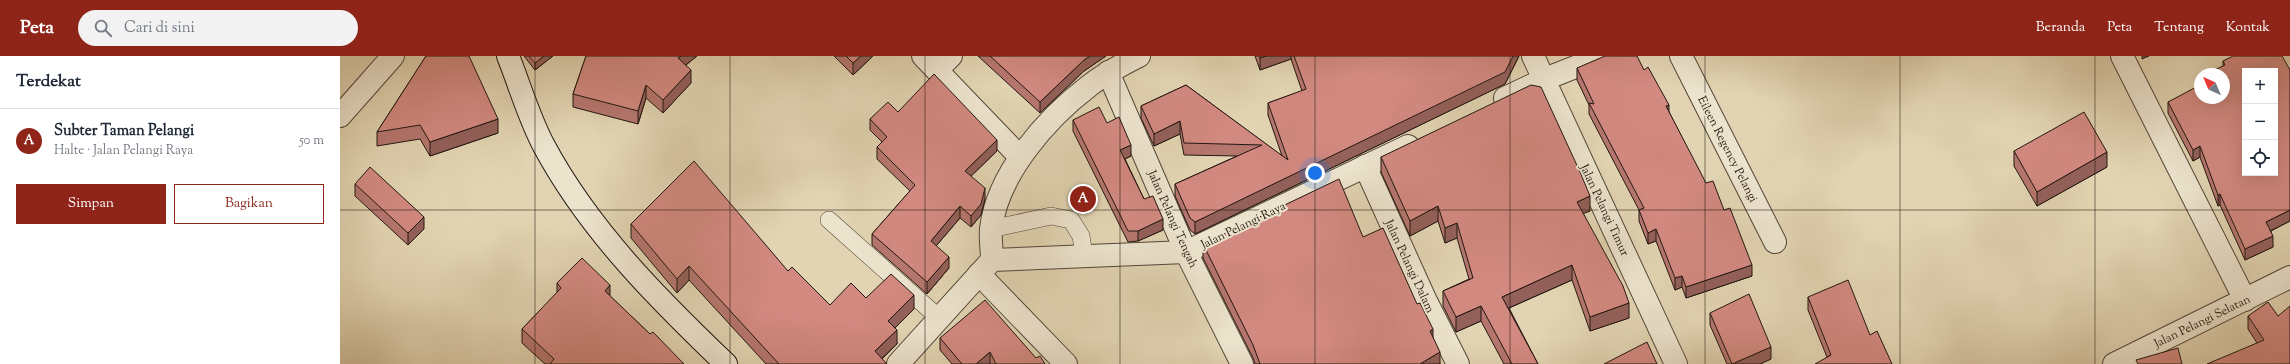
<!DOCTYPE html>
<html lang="id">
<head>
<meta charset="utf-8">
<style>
	body { margin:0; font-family:"Sorts Mill Goudy",serif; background:#f2f2f3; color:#1f2937 }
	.controls { position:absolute; right:12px; top:12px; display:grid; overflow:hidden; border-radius:0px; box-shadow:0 4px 16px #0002 }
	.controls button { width:36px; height:36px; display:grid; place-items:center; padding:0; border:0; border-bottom:1px solid #e0e1e3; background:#fff; color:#1f2937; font:20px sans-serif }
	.compass { position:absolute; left:1854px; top:12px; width:36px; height:36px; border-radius:50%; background:#fff; box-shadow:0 4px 16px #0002; rotate:316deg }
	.you { position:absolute; left:975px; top:117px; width:14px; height:14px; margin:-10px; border:3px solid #fff; border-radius:50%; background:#1a73e8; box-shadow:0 0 0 6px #1a73e833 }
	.badge { display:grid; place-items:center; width:26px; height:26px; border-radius:50%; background:#8f2418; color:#fff; font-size:13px; font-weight:700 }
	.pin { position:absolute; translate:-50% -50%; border:2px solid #fff; box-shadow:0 1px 4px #0006 }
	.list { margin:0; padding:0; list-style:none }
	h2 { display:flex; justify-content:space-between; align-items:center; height:52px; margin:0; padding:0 16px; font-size:17px }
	h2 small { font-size:13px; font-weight:400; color:#747a83 }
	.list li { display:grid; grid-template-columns:26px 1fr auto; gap:12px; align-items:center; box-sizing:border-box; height:64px; padding:0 16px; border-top:1px solid #e0e1e3 }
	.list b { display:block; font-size:15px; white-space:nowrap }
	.list p { margin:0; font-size:13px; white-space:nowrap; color:#747a83 }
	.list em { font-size:13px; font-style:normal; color:#747a83 }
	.actions { display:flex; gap:8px; padding:12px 16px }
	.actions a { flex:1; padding:9px 0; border:1px solid #8f2418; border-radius:0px; text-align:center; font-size:14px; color:#8f2418 }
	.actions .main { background:#8f2418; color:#fff }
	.icon { flex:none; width:22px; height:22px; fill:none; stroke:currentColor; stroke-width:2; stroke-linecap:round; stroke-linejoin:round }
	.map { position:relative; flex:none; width:1950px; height:308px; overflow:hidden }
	header { display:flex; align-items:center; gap:24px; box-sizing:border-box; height:56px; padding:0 20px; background:#8f2418; color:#fff }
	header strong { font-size:19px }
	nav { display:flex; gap:22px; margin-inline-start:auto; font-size:14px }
	.search { width:280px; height:36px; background:#f2f2f3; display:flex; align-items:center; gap:10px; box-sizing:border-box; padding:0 14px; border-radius:22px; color:#747a83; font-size:15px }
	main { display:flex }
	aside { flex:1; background:#fff }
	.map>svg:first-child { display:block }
</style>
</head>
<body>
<header>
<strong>Peta</strong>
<div class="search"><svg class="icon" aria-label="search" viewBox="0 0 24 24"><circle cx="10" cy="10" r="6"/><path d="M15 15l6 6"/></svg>Cari di sini</div>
<nav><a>Beranda</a><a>Peta</a><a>Tentang</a><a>Kontak</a></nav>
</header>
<main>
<aside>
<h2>Terdekat<small></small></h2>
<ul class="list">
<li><span class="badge">A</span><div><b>Subter Taman Pelangi</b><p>Halte · Jalan Pelangi Raya</p></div><em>50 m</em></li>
</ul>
<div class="actions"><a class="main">Simpan</a><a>Bagikan</a></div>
</aside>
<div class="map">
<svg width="1950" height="308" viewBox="0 0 1950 308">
	<rect width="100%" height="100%" fill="#e2d4b2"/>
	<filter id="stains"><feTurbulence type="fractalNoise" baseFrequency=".005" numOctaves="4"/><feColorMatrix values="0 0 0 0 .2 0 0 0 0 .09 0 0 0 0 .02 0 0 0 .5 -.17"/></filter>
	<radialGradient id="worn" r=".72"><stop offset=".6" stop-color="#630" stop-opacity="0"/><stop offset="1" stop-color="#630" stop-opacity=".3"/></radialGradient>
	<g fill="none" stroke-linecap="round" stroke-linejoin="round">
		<defs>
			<g id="service">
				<path d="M 489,164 L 599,262"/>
				<path d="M 651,173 L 711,160 L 731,164 L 741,180 L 744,200"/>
			</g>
			<g id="minor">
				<path d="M 583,0 L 680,101"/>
				<path d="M 1193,0 L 1336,308"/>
				<path d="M 1341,0 L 1435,186"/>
				<path d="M 1782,0 L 1905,244"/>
				<path d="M 597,14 L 611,0"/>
				<path d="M 768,16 L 846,196 L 902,308"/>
				<path d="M 1165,42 L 1205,23 L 1263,0"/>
				<path d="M 0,60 L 53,0"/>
				<path d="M 1025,110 L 1085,243 L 1118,308"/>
				<path d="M 652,204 C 652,194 650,183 651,173 C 657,118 707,62 749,30 C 764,18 781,9 799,0"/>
				<path d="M 639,218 L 726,308"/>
				<path d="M 558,308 L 652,204 L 846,196 L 1068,90"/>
				<path d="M 1774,308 L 1950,221"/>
			</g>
			<path id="secondary" d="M 168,0 C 180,30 189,62 204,90 C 249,174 318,243 386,308"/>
		</defs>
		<use href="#service" stroke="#524639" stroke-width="18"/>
		<use href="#minor" stroke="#524639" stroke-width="24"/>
		<use href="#secondary" stroke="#221611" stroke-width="24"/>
		<use href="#service" stroke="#ece3cd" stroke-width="17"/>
		<use href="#minor" stroke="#ece3cd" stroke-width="22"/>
		<use href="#secondary" stroke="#ece3cd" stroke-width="22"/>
	</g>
	<g fill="#b5766e" stroke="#221611">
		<path d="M 86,0 L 158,77 L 90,100 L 80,83 L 37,90 L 37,76 Z"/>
		<path d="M 184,0 L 213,0 L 195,14 Z"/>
		<path d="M 246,0 L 357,0 L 346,9 L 351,27 L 323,57 L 306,42 L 298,68 L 233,51 L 233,38 Z"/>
		<path d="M 494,0 L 533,0 L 513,19 Z"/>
		<path d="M 638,0 L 766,0 L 744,15 L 700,57 Z"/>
		<path d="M 915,0 L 1179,0 L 1165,28 L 855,178 L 850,174 L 835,140 L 835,128 L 897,100 L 844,99 L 840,78 L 814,90 L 801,62 L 801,50 L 846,29 L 942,100 L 928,59 L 928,47 L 962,35 L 951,3 L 920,14 Z"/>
		<path d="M 1883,5 L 1950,14 L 1950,165 L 1931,175 L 1933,191 L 1905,204 L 1880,149 L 1878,150 L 1860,101 L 1853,105 L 1828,57 L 1828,46 L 1860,42 L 1883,10 Z"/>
		<path d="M 1237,12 L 1304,14 L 1329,56 L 1412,220 L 1346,242 L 1342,231 L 1335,234 L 1316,185 L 1308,188 L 1299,165 L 1299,154 L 1249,58 L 1249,49 L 1237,24 Z"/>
		<path d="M 558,56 L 657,95 L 631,120 L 645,143 L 641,159 L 631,171 L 620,162 L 596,190 L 609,212 L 587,238 L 532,189 L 532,178 L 570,135 L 537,103 L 537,91 L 542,86 L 530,74 L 530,63 Z"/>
		<path d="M 733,64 L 767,67 L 791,100 L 785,103 L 804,143 L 823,174 L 798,185 L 788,186 L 733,75 Z"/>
		<path d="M 1674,95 L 1767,111 L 1697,150 L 1674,110 Z"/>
		<path d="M 1041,101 L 1250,155 L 1243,157 L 1289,262 L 1250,275 L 1232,224 L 1169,252 L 1198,308 L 1164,308 L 1141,265 L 1116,276 L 1103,250 L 1103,235 L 1129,223 L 1117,182 L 1105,187 L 1098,165 L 1070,180 L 1041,116 Z"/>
		<path d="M 15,128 L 84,173 L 68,189 L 15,140 Z"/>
		<path d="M 291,168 L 448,215 L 490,249 L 526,242 L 574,253 L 555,272 L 557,288 L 542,303 L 547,308 L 426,308 L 349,224 L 337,237 L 291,182 Z"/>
		<path d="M 863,188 L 1077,248 L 1093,282 L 1100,308 L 915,308 L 913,302 L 863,202 Z"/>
		<path d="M 217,227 L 270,240 L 310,278 L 344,308 L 205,308 L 182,287 L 182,273 L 217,237 Z"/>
		<path d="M 1468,241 L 1530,279 L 1487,301 L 1468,254 Z"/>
		<path d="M 1370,257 L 1431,303 L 1420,308 L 1387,308 L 1370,269 Z"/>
		<path d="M 1908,260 L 1938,260 L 1950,308 L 1917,287 L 1908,273 Z"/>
		<path d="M 600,282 L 696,302 L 705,308 L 612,308 L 600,294 Z"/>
	</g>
	<g fill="#93605a" stroke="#221611">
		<path d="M 204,0 L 213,0 L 195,14 L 195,7 Z"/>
		<path d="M 341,0 L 357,0 L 338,15 L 338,2 Z"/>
		<path d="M 521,0 L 533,0 L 513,19 L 513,7 Z"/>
		<path d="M 750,0 L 766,0 L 744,15 L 700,57 L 700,46 L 744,4 Z"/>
		<path d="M 926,0 L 951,0 L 951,3 L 920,14 L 920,2 Z"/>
		<path d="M 1173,0 L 1179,0 L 1165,28 L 855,178 L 855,166 Z"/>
		<path d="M 1802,0 L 1809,0 L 1802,3 Z"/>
		<path d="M 351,14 L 351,27 L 323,57 L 323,44 Z"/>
		<path d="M 306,29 L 306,42 L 298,68 L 298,55 Z"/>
		<path d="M 1329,49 L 1329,60 L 1326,50 Z"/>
		<path d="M 158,63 L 158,77 L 90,100 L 90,86 Z"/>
		<path d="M 840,65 L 840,78 L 814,90 L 814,78 Z"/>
		<path d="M 657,84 L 657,95 L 625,126 L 625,115 Z"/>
		<path d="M 791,89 L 791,100 L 780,105 L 780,94 Z"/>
		<path d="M 1860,90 L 1860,101 L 1853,105 L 1853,94 Z"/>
		<path d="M 1767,96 L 1767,111 L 1697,150 L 1697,136 Z"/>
		<path d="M 645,132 L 645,143 L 641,159 L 631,171 L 631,160 Z"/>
		<path d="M 1880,138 L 1880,149 L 1878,150 L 1878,139 Z"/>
		<path d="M 1250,140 L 1250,155 L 1237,160 L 1237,146 Z"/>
		<path d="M 620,150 L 620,162 L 591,196 L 591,185 Z"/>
		<path d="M 1098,150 L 1098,165 L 1070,180 L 1070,165 Z"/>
		<path d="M 1950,154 L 1950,165 L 1926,177 L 1926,166 Z"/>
		<path d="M 84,161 L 84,173 L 68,189 L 68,177 Z"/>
		<path d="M 823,163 L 823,174 L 798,185 L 798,175 Z"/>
		<path d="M 1117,167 L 1117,182 L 1105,187 L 1105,172 Z"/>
		<path d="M 1316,173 L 1316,185 L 1308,188 L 1308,177 Z"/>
		<path d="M 1933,180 L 1933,191 L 1905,204 L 1905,193 Z"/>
		<path d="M 609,201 L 609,212 L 587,238 L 587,226 Z"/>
		<path d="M 1232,209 L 1232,224 L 1162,255 L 1162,241 Z"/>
		<path d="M 1412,209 L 1412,220 L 1346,242 L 1346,231 Z"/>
		<path d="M 349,210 L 349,224 L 337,237 L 337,223 Z"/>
		<path d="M 1342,220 L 1342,231 L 1335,234 L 1335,222 Z"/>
		<path d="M 270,229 L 270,244 L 265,235 Z"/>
		<path d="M 574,239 L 574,253 L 548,279 L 548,265 Z"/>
		<path d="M 1289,247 L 1289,262 L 1250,275 L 1250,261 Z"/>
		<path d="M 1141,250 L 1141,265 L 1116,276 L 1116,261 Z"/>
		<path d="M 1093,273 L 1093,286 L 1090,275 Z"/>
		<path d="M 557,274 L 557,288 L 536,308 L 535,295 Z"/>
		<path d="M 1431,291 L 1431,303 L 1420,308 L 1392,308 Z"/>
		<path d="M 650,296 L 650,308 L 636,308 Z"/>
		<path d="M 1100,296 L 1100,308 L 1080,308 Z"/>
	</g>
	<g fill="#d28980" stroke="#221611" fill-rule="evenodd">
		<path d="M 86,0 L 129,0 L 158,63 L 90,86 L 80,69 L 37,76 Z"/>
		<path d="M 189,0 L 204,0 L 195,7 Z"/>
		<path d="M 246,0 L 341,0 L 338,2 L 351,14 L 323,44 L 306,29 L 298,55 L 233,38 Z"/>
		<path d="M 506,0 L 521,0 L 513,7 Z"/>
		<path d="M 650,0 L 750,0 L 744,4 L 700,46 Z"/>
		<path d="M 920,0 L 926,0 L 920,2 Z"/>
		<path d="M 954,0 L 1173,0 L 1165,16 L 855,166 L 850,162 L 835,128 L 922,89 L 844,87 L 840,65 L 814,78 L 801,50 L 846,29 L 948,104 L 928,47 L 966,33 Z"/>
		<path d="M 1265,0 L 1297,0 L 1304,14 L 1308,11 L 1329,49 L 1326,50 L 1366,127 L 1373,125 L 1384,154 L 1390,152 L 1412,209 L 1346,231 L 1342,220 L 1335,222 L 1316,173 L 1308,177 L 1299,154 L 1304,152 L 1249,47 L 1254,48 L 1237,12 Z"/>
		<path d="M 1893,0 L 1942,0 L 1950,14 L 1950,154 L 1926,166 L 1933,180 L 1905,193 L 1880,138 L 1878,139 L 1860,90 L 1853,94 L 1828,46 L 1860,29 L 1860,42 L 1884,42 L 1884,18 L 1866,18 L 1885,9 L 1883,5 ZM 1905,15 L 1935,15 L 1935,117 L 1905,117 Z"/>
		<path d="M 594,18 L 657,84 L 625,115 L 645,132 L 641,148 L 631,160 L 620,150 L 591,185 L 609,201 L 587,226 L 532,178 L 575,129 L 537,91 L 547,81 L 530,63 L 548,46 L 558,56 Z"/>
		<path d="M 1191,29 L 1201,31 L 1240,116 L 1250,140 L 1237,146 L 1283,230 L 1289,247 L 1250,261 L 1232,209 L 1162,241 L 1198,308 L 1172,308 L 1141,250 L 1116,261 L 1103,235 L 1133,222 L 1117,167 L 1105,172 L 1098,150 L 1070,165 L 1041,101 Z"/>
		<path d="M 759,51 L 767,67 L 779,61 L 791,89 L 780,94 L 804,143 L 813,140 L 823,163 L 798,175 L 788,175 L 733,64 Z"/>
		<path d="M 1744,56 L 1767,96 L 1697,136 L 1674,95 Z"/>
		<path d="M 354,105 L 448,215 L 452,211 L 490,249 L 511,227 L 526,242 L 551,218 L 574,239 L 548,265 L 557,274 L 535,295 L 547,308 L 438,308 L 439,308 L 349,210 L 337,223 L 291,168 Z"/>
		<path d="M 30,111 L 84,161 L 68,177 L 15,128 Z"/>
		<path d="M 999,123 L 1023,181 L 1043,172 L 1077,248 L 1080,247 L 1093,273 L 1090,275 L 1100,296 L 1080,308 L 920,308 L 913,289 L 863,188 Z"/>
		<path d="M 242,202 L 270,229 L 265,235 L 310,278 L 313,276 L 344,308 L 210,308 L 214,303 L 182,273 L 221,232 L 217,227 Z"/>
		<path d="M 1508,224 L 1530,279 L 1537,275 L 1552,308 L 1475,308 L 1491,299 L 1468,241 Z"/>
		<path d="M 1409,238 L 1431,291 L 1392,308 L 1370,257 Z"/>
		<path d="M 645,244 L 696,302 L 700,300 L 705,308 L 656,308 L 650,296 L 636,308 L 622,308 L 600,282 Z"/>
		<path d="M 1928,246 L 1938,260 L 1950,250 L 1950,308 L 1867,308 L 1924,284 L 1908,260 Z"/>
		<path d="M 1307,286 L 1317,308 L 1264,308 Z"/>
		<path d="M 1838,292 L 1842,308 L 1798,308 L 1796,304 Z"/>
	</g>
	<path fill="none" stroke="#221611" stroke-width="1" stroke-opacity="0.55" d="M 195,0 L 195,308M 390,0 L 390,308M 585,0 L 585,308M 780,0 L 780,308M 975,0 L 975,308M 1170,0 L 1170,308M 1365,0 L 1365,308M 1560,0 L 1560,308M 1755,0 L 1755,308M 0,154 L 1950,154"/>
	<g text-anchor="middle" stroke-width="4" stroke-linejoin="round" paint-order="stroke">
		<g font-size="12" fill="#221611" stroke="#ece3cd">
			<text transform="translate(1388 93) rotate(63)" y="4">Eileen Regency Pelangi</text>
			<text transform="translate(1265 154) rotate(65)" y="4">Jalan Pelangi Timur</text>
			<text transform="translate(833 163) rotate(66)" y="4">Jalan Pelangi Tengah</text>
			<text transform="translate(903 169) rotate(-26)" y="4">Jalan Pelangi Raya</text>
			<text transform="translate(1070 210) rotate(65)" y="4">Jalan Pelangi Dalam</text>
			<text transform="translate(1862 265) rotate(-26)" y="4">Jalan Pelangi Selatan</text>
		</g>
	</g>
	<rect width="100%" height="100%" filter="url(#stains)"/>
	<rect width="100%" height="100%" fill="url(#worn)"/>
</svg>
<div class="controls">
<button>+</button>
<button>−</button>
<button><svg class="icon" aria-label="locate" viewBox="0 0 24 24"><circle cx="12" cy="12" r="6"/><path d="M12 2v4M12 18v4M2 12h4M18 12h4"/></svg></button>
</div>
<svg class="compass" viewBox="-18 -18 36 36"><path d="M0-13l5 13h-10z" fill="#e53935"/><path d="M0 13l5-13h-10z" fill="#747a83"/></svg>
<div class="you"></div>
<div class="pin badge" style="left:743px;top:143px">A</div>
</div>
</main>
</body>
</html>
